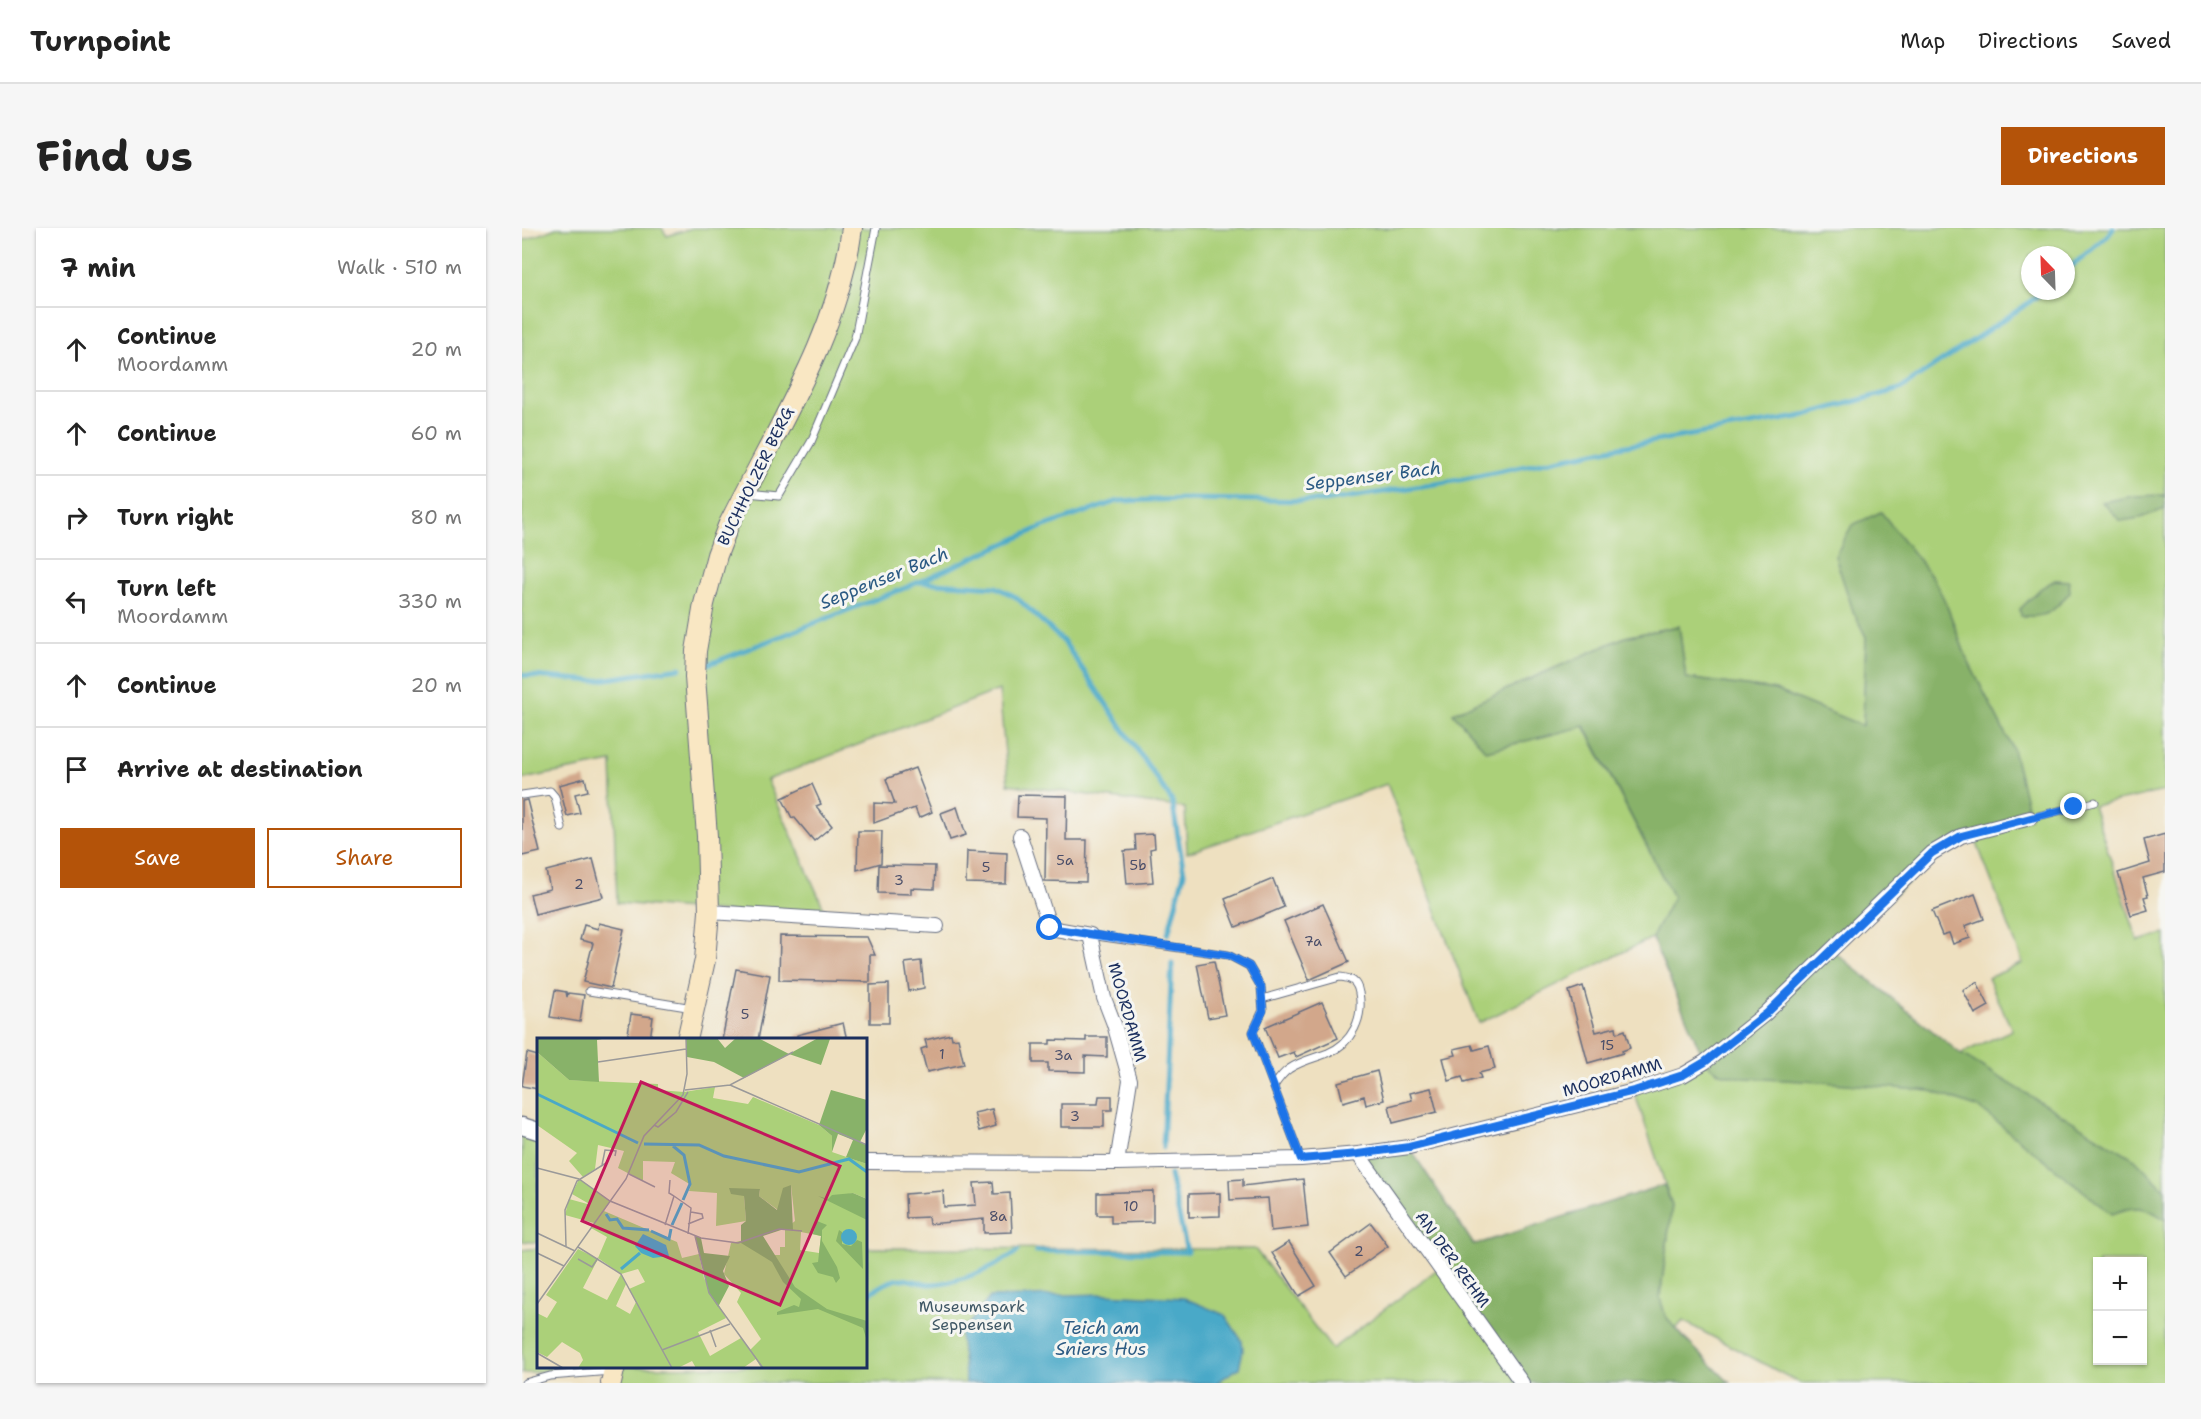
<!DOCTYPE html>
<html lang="en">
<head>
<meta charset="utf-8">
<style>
	body { margin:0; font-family:"Shantell Sans",sans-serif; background:#f6f6f6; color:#222 }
	.controls { position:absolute; right:18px; bottom:18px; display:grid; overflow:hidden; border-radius:0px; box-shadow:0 2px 4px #0004 }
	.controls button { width:54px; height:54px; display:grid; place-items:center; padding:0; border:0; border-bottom:2px solid #e0e0e0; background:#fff; color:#222; font:30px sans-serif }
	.compass { position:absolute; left:1499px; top:18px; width:54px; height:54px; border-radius:50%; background:#fff; box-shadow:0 2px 4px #0004; rotate:337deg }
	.stop { position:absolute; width:18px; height:18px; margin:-14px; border:4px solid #1a73e8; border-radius:50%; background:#fff }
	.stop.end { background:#1a73e8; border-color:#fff; box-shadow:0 2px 6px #0008 }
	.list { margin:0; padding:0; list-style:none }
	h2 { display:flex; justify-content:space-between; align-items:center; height:78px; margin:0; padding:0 24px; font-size:26px }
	h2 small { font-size:20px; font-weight:400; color:#767676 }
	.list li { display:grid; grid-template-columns:39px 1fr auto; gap:18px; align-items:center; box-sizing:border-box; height:84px; padding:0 24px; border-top:2px solid #e0e0e0 }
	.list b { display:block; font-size:22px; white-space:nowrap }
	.list p { margin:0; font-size:20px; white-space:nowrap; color:#767676 }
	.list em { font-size:20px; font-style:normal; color:#767676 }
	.actions { display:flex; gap:12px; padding:18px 24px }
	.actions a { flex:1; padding:14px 0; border:2px solid #b45309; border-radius:0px; text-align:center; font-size:21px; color:#b45309 }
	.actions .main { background:#b45309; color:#fff }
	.icon { flex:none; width:33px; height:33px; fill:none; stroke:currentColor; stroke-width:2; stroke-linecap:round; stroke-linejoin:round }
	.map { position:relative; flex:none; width:1643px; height:1155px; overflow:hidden; border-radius:0px }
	header { display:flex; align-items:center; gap:36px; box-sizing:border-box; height:84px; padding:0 30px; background:#fff; border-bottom:2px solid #e0e0e0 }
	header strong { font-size:28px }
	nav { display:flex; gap:33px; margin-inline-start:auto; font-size:21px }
	.intro { display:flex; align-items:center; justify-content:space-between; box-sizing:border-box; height:144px; padding:0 36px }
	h1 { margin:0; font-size:42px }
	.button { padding:15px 27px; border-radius:0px; background:#b45309; color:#fff; font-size:21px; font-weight:700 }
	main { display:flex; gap:36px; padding:0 36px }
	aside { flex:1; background:#fff; border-radius:0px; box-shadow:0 2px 4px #0004 }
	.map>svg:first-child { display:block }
</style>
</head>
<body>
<header>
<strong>Turnpoint</strong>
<nav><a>Map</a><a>Directions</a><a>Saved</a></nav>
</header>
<div class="intro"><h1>Find us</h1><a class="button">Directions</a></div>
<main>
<aside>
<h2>7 min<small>Walk · 510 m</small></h2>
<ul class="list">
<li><svg class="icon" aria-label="ahead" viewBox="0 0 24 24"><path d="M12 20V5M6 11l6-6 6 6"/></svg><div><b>Continue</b><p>Moordamm</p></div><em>20 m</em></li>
<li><svg class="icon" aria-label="ahead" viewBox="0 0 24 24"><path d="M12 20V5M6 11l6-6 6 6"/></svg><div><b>Continue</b></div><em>60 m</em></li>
<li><svg class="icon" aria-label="right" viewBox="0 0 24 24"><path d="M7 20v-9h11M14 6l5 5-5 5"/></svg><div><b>Turn right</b></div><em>80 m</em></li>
<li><svg class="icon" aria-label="left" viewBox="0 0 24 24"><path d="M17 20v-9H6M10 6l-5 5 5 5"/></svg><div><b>Turn left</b><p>Moordamm</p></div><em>330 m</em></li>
<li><svg class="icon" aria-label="ahead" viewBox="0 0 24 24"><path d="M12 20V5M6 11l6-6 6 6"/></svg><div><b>Continue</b></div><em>20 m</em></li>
<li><svg class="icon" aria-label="arrive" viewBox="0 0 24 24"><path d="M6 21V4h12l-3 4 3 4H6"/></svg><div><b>Arrive at destination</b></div></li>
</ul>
<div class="actions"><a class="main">Save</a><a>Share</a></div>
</aside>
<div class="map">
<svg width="1643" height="1155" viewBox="0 0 1643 1155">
	<rect width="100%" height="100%" fill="#f6f6f2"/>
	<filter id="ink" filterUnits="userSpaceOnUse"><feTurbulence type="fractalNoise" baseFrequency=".0167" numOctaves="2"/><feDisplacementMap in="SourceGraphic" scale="12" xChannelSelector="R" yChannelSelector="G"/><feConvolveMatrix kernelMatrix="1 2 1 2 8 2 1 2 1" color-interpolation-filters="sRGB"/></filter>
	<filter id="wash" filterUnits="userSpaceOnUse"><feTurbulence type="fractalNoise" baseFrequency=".008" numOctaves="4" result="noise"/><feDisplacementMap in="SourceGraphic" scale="24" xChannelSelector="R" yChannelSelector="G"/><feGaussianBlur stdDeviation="1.35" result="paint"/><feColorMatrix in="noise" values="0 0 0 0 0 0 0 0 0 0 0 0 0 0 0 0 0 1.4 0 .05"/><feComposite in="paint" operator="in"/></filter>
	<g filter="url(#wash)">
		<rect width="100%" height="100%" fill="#eee0c0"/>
		<g fill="#abd079" stroke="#63806c" stroke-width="1.5" fill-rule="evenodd">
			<path d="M 34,0 L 140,0 L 145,8 L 170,0 L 1643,0 L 1643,563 L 1571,578 L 1616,713 L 1643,706 L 1643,1155 L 1278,1155 L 1161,1093 L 1153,1102 L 1143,1087 L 1138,1070 L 1150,977 L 1112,863 L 1161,847 L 1310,722 L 1438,826 L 1490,802 L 1466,750 L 1501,735 L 1451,605 L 1491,521 L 1445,431 L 1423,373 L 1331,383 L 1344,409 L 1341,498 L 1253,462 L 1164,450 L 1157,398 L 1103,409 L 931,485 L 964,523 L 1062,498 L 1151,669 L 1130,710 L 957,795 L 865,556 L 665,625 L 663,580 L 486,556 L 477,462 L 245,552 L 307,692 L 95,675 L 90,534 L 0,551 L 0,13 ZM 1508,27 L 1544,27 L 1544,63 L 1508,63 ZM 1576,1034 L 1620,1034 L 1620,1132 L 1576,1132 Z"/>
			<path d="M 0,898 L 16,903 L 16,1015 L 0,1013 Z"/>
			<path d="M 16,1020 L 16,1138 L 50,1139 L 0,1146 L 0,1022 Z"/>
			<path d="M 344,1020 L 733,1021 L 810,1121 L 917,1040 L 1000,1155 L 89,1155 L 93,1139 L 344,1138 Z"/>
		</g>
		<g fill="#88b269" stroke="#527064" stroke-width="1.5">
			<path d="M 1643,267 L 1643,281 L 1618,290 L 1599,293 L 1580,274 L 1611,268 Z"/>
			<path d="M 1359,284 L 1411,350 L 1423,373 L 1445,431 L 1491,521 L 1508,590 L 1439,608 L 1310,722 L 1439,826 L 1613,931 L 1643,962 L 1643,992 C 1624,977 1612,977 1590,986 L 1457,880 L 1409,863 L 1300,854 L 1222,850 L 1198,845 L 1183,834 L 1130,710 L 1151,669 L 1063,498 L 964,523 L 931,485 L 1103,409 L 1157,398 L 1164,450 L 1253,462 L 1341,498 L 1344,409 L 1331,383 L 1313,328 L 1330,297 Z"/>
			<path d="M 1533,352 L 1547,353 L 1548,364 C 1531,384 1527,390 1499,388 L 1498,381 L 1519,360 Z"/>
			<path d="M 887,919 L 952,1017 L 1142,957 L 1150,977 L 1138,1070 L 1143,1087 L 1154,1102 L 1208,1155 L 1000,1155 L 836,926 Z"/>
		</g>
		<path fill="#4aa9c8" stroke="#326c93" stroke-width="1.5" d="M 583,1066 L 662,1070 L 703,1087 L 720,1113 L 721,1123 L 717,1140 L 694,1155 L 444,1155 L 438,1107 L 468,1069 Z"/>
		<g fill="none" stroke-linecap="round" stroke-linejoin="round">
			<g stroke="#4aa9c8" stroke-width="5">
				<path d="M 1544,43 L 1585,8 L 1591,0"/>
				<path d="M 398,354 L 474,359 L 494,369 L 542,414 L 650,573 L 662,645 L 646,706"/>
				<path d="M 178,437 L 190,435 L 383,360 L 520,299 L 596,273 L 665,271 L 803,273 L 932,253 L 1092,220 L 1276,189 L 1378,161 L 1505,76 L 1521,63"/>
				<path d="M 0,447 L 72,453 L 158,440"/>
				<path d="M 641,920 L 650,735"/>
				<path d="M 514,1023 L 665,1024 L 648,947"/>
				<path d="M 344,1068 C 353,1061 370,1050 381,1051 C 391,1052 400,1056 409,1056 C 439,1055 472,1040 496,1023"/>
			</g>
		</g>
		<g id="blocks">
			<g fill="#d2a78b">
				<path d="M 393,540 L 410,584 L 397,590 L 393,580 L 352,595 L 352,575 L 373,576 L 364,551 Z"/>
				<path d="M 63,550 L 66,563 L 53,566 L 58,585 L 45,588 L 37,557 Z"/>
				<path d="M 290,556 L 299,576 L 294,578 L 310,598 L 292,613 L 272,589 L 270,590 L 260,570 Z"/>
				<path d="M 496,567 L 545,568 L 544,612 L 565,612 L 564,654 L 523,653 L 524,590 L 495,589 Z"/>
				<path d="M 5,572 L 18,624 L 0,628 L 0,573 Z"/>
				<path d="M 435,579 L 444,607 L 428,612 L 419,585 Z"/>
				<path d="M 336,603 L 360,603 L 359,635 L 335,642 Z"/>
				<path d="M 632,606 L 633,620 L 628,621 L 631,654 L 605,656 L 602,623 L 614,622 L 613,607 Z"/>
				<path d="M 1643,606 L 1643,644 L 1621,650 L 1626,668 L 1622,669 L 1626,682 L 1609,687 L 1596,645 L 1628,635 L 1622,612 Z"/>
				<path d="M 445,623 L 485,625 L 484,656 L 444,655 Z"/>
				<path d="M 71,631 L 81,669 L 13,686 L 8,666 L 28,661 L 24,643 Z"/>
				<path d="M 357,637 L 413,638 L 412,661 L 389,660 L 389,666 L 356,665 Z"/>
				<path d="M 751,651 L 762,679 L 714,699 L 703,671 Z"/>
				<path d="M 1453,666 L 1462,691 L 1443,698 L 1448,710 L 1431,716 L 1427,705 L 1420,707 L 1410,683 Z"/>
				<path d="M 801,676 L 827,734 L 787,752 L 762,693 Z"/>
				<path d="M 77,695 L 102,701 L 89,760 L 61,754 L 71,715 L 58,712 L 62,697 L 76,701 Z"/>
				<path d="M 258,708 L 345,709 L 353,727 L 348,727 L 348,754 L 257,752 Z"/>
				<path d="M 399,733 L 402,760 L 387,763 L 383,735 Z"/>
				<path d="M 692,733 L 703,787 L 686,790 L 675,736 Z"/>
				<path d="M 214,741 L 248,747 L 236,812 L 200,812 Z"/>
				<path d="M 1455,754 L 1467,778 L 1453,786 L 1441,762 Z"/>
				<path d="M 367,756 L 367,795 L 348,795 L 348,757 Z"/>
				<path d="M 1061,758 L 1074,804 L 1094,799 L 1095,805 L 1103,802 L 1108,820 L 1100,823 L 1101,825 L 1066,835 L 1047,763 Z"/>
				<path d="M 33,762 L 44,764 L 45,769 L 46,765 L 62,767 L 58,794 L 28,789 Z"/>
				<path d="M 800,774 L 816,810 L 774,829 L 772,824 L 756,830 L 743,799 Z"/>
				<path d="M 109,786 L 131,789 L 128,812 L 105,812 Z"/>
				<path d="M 321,795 L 325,812 L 275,812 L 275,807 Z"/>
				<path d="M 429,806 L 430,811 L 436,810 L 442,836 L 405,844 L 399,821 L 405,819 L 403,812 Z"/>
				<path d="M 564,809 L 585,809 L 585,829 L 563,828 L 563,844 L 526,843 L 526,835 L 511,835 L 511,816 L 528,816 L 528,812 L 564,813 Z"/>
				<path d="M 950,817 L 952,822 L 967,818 L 973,841 L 957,845 L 959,850 L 942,855 L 940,849 L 927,853 L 921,830 L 934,827 L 932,821 Z"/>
				<path d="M 5,825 L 16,828 L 16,861 L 0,858 Z"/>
				<path d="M 855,843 L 862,872 L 844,877 L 842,868 L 821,874 L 816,854 Z"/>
				<path d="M 909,860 L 915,884 L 871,895 L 867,878 L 890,872 L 888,865 Z"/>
				<path d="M 577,868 L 590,868 L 590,882 L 582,882 L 582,899 L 539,899 L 539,876 L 576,876 Z"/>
				<path d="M 470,881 L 474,898 L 457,903 L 452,885 Z"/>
				<path d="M 721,951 L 721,958 L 781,951 L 786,999 L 749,1003 L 746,970 L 708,972 L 707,952 Z"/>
				<path d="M 471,954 L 472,966 L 488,965 L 490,1004 L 462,1005 L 462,991 L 407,996 L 406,989 L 384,990 L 383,966 L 421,963 L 422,979 L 454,977 L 452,955 Z"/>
				<path d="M 631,963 L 631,994 L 589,995 L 589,987 L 575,987 L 575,965 Z"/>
				<path d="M 698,965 L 698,988 L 667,989 L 667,966 Z"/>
				<path d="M 849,995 L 866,1018 L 824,1048 L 808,1025 Z"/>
				<path d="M 767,1014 L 794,1058 L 777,1068 L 750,1025 Z"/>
			</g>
		</g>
	</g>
	<g filter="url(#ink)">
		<use href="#blocks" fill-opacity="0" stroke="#656d80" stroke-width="1.5"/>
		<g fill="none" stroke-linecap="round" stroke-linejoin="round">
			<defs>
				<g id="service">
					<path d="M 225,265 L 257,268 L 289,214 L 333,110 L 354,0"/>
					<path d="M 0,567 L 28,563 L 33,569 L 40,600"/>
					<path d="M 1508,590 L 1573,574"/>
					<path d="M 568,707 L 706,727 L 727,738 L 739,759 L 740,771 L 741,782 L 731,804 L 779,931"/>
					<path d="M 67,763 L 171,780"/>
					<path d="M 740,771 L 818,749 C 829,750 835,753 837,765 C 842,790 830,815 806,825 C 793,830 778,833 767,841 C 761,845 756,852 752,858"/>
					<path d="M 3,1155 L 28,1148 L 89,1143"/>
				</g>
				<g id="minor">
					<path d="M 498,608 L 528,700 L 568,707 L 582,770 L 592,796 L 608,852 L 595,935"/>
					<path d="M 187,684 L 415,698"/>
					<path d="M 836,926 L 1000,1155"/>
					<path d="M 344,934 L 595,935 L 779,931 L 836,926 L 887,919 L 1112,863 L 1161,847 L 1183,834 L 1243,786 L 1410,625 L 1439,608 L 1508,590"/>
				</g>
				<path id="tertiary" d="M 0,898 L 16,903"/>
				<g id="secondary">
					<path d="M 165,812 L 183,732 L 187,684 L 185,608 L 173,449 L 174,423 L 182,376 L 195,327 L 206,298 C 254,201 316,108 330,0"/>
					<path d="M 89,1155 L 93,1138"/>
				</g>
			</defs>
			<use href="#service" stroke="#656d80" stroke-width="9"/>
			<use href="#minor" stroke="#656d80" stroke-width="16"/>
			<use href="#tertiary" stroke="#656d80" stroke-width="19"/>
			<use href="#secondary" stroke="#656d80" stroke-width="22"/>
			<use href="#service" stroke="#fff" stroke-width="7"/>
			<use href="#minor" stroke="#fff" stroke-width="14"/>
			<use href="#tertiary" stroke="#fff" stroke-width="16"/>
			<use href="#secondary" stroke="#f9e7c3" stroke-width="20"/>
		</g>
	</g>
	<g fill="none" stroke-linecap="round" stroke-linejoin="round" filter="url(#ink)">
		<path stroke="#1a73e8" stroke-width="8" d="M 528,700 L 706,727 L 727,738 L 739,759 L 741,783 L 731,804 L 779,931 L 836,926 L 887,919 L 1112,863 L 1161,847 L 1183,834 L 1244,786 L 1410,625 L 1439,608 L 1552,579"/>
	</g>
	<g text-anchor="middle" stroke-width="6" stroke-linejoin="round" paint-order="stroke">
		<g font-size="14" fill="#494d69">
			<text x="543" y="637">5a</text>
			<text x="616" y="642">5b</text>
			<text x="464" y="644">5</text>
			<text x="377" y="657">3</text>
			<text x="57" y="661">2</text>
			<text x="791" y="718">7a</text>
			<text x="223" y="791">5</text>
			<text x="1085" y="822">15</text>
			<text x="420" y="831">1</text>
			<text x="541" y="832">3a</text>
			<text x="553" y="893">3</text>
			<text x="609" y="983">10</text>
			<text x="476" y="993">8a</text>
			<text x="837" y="1028">2</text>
		</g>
		<g font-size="16" fill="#1b2f5e" stroke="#f6f6f2">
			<text transform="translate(233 248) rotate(-64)" y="6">BUCHHOLZER BERG</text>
			<text transform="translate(606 784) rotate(74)" y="6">MOORDAMM</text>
			<text transform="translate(1090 849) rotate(-16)" y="6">MOORDAMM</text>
			<text transform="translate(931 1031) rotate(54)" y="6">AN DER REHM</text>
		</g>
		<g font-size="16" fill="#3f5765" stroke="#f6f6f2">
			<text x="450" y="1084">Museumspark<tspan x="450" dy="18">Seppensen</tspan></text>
		</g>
		<g font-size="18" font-style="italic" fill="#2b5a83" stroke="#f6f6f2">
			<text transform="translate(851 248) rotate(-7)" y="6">Seppenser Bach</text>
			<text transform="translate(362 350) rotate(-22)" y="6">Seppenser Bach</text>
			<text x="579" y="1106">Teich am<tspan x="579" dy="21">Sniers Hus</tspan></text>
		</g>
	</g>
	<g transform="translate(15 810)">
		<rect width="330" height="330" fill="#eee0c0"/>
		<path d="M 0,14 L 32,42 L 121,46 L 121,52 L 147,54 L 178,49 L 176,60 L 211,66 L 216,59 L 282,87 L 295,98 L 295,114 L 330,126 L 330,161 L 316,155 L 291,161 L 330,179 L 330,330 L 224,330 L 219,321 L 206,330 L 159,330 L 155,323 L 141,330 L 41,330 L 46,322 L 43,315 L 25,304 L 10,319 L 0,314 L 0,275 L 10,280 L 20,264 L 9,257 L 41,211 L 61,221 L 46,250 L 70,262 L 84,236 L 61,220 L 70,199 L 54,190 L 57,185 L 28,177 L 32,161 L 54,167 L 35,156 L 42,141 L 73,163 L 67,173 L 140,204 L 145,220 L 162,216 L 167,240 L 189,280 L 161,294 L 173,318 L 204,300 L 213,312 L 224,301 L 200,264 L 204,255 L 187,236 L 194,205 L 225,198 L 235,217 L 243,217 L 243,209 L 248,209 L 248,191 L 258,183 L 254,147 L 241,172 L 222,158 L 223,151 L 207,158 L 209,183 L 179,188 L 180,155 L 152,153 L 154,147 L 134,135 L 138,124 L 106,123 L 106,143 L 81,130 L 87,113 L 61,107 L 58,131 L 46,139 L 32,123 L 40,115 L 0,87 ZM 264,194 L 284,198 L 282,215 L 263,212 ZM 101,231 L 108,244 L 92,251 L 99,264 L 93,276 L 79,268 L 89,246 L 84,236 Z" fill="#abd079" fill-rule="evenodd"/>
		<path d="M 0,0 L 70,0 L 60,2 L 62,44 L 32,42 L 0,14 ZM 149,0 L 180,0 L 188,10 L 199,0 L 221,0 L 252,16 L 281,0 L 293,1 L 284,27 L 252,16 L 207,40 L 177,24 L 150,19 ZM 294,52 L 330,62 L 330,90 L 323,104 L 330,107 L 330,126 L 309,119 L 316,102 L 301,96 L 295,114 L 295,98 L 282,87 ZM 254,147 L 256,192 L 247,191 L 226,198 L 258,249 L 290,271 L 330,283 L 330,303 L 326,290 L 281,271 L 240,277 L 240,274 L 257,267 L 262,269 L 264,261 L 246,244 L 235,224 L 204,205 L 204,187 L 209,183 L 207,158 L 194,156 L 192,150 L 223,151 L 222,158 L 240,172 L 246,150 ZM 316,155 L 330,161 L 330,182 L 281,158 L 291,161 L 295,157 ZM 280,183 L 290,187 L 285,192 L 285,203 L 300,229 L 303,240 L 299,245 L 296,239 L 281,235 L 275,225 L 281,224 L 284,198 L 276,196 ZM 302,192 L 305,194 L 305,206 L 314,208 L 320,202 L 325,204 L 326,231 L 299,203 ZM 158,198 L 164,200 L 167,215 L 193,218 L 186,233 L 192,248 L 181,269 L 172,255 Z" fill="#88b269"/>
		<path d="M304 199a8 8 0 1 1 16 0a8 8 0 1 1-16 0ZM 106,196 L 129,207 L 132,218 L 116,220 L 104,215 L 98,208 Z" fill="#4aa9c8"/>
		<path fill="none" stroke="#4aa9c8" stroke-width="3" d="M 0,56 L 101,105M 107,106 L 162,107 L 187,118 L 262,134 L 312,121 L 330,134M 136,108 L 147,117 L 153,146 L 146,162M 69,176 L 73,182 L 80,181 L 86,190 L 112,192M 135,187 L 145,165M 114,193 L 132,201 L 134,191M 84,231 L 103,215"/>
		<path fill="none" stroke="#9a9999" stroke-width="1.5" d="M 61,24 L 149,11M 193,47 L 330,107M 148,52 L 193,47 L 256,14M 117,87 L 121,89 L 139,74 L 151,54M 65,127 L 68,112 L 79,113 L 78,118M 0,130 L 42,141 L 73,163 L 164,200 L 201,205 L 242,191 L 265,193M 92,136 L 118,149M 137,158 L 154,170 L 151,196M 151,186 L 166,180 L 165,176 L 154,174M 128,187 L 137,158 L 132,155 L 133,142M 0,195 L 38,213M 158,198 L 172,255 L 226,330M 29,208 L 28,172 L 40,143 L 69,125M 41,209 L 84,236 L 135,330M 0,215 L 27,228M 41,221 L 55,229 L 61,220M 0,266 L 89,141 L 107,98 L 146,57 L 150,36 L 149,0M 173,292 L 179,309M 125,312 L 193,286M 0,315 L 26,330"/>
		<path fill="#c2185b" fill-opacity="0.15" stroke="#c2185b" stroke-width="3" d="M 104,44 L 303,128 L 243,267 L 45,183 Z"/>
		<rect width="330" height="330" fill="none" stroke="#1b2f5e" stroke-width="3"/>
	</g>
</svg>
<div class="controls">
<button>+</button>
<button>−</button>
</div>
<svg class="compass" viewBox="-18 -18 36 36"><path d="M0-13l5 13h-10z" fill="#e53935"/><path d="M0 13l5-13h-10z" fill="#767676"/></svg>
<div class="stop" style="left:528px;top:700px"></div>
<div class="stop end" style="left:1552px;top:579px"></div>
</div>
</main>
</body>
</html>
